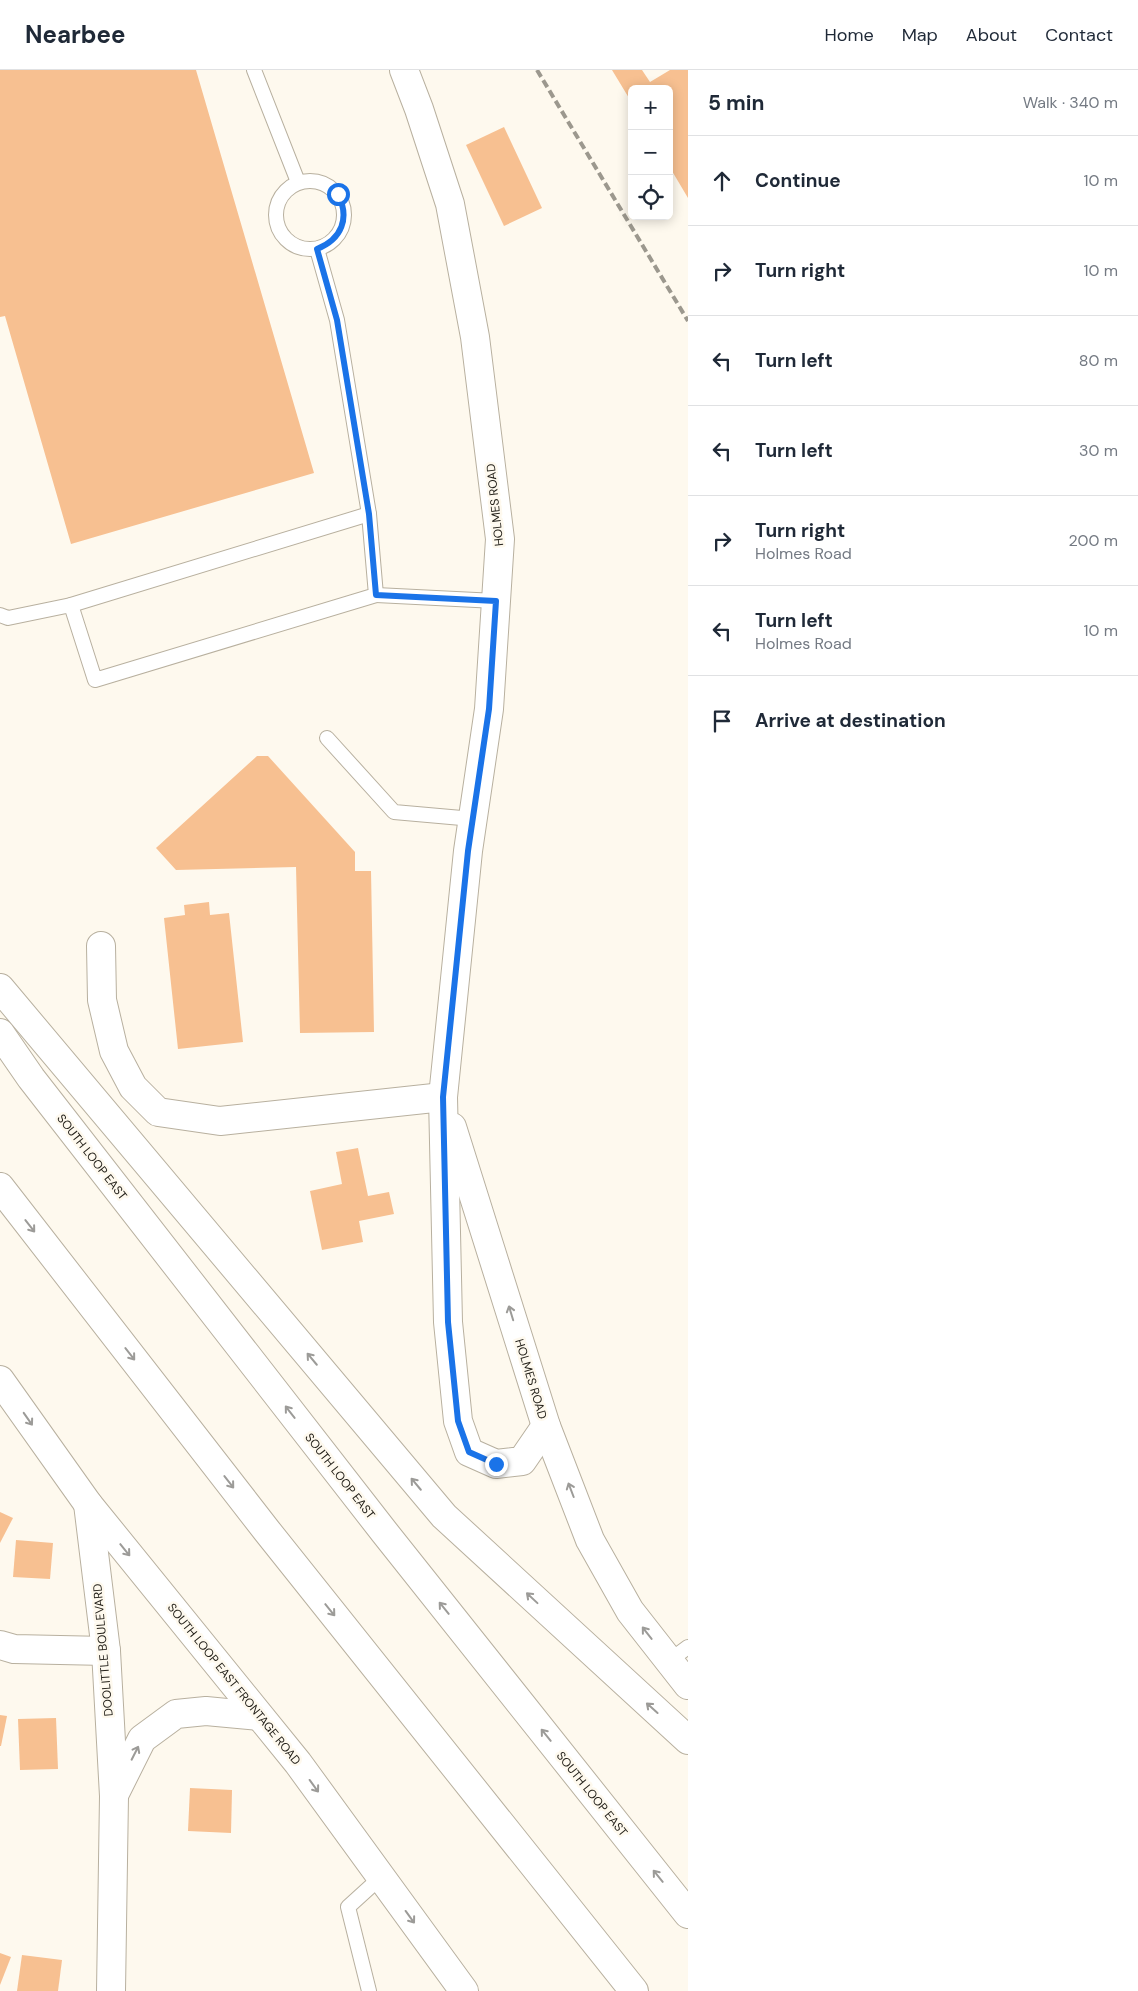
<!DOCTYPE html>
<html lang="en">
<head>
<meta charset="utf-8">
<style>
	body { margin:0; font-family:"DM Sans",sans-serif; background:#f6f6f7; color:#1f2937 }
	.controls { position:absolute; right:15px; top:15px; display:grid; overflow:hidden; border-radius:8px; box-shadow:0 2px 12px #0003 }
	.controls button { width:45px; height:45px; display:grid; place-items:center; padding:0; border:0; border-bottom:1px solid #e0e1e3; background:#fff; color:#1f2937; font:25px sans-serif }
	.stop { position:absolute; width:15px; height:15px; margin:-11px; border:4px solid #1a73e8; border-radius:50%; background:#fff }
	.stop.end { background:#1a73e8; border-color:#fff; box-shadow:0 1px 5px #0008 }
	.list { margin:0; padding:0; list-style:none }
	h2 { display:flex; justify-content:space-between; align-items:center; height:65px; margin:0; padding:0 20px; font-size:21px }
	h2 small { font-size:16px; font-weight:400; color:#747a83 }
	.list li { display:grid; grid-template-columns:32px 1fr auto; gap:15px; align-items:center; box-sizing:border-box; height:90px; padding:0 20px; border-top:1px solid #e0e1e3 }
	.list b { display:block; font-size:19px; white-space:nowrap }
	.list p { margin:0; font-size:16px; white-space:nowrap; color:#747a83 }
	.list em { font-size:16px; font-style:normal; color:#747a83 }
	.icon { flex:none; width:28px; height:28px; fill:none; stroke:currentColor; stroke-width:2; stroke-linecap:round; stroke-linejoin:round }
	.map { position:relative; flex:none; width:688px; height:1921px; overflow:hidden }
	header { display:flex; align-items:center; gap:30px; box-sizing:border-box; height:70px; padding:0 25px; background:#fff; border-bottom:1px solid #e0e1e3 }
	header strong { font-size:24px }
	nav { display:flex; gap:28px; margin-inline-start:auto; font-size:18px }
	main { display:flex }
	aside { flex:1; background:#fff }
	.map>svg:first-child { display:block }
</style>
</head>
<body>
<header>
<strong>Nearbee</strong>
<nav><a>Home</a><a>Map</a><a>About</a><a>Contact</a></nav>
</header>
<main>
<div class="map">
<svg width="688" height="1921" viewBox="0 0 688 1921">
	<rect width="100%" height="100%" fill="#fef9ee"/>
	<g fill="#f7c091">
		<path d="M 0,0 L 196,0 L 314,403 L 71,474 L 5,246 L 0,247 Z"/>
		<path d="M 612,0 L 642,0 L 650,12 L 670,0 L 688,0 L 688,128 L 669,96 L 669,19 L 632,19 L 632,33 Z"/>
		<path d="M 504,57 L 542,138 L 504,156 L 466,75 Z"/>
		<path d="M 257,686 L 268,686 L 355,782 L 355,801 L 371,801 L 374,962 L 300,963 L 296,797 L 176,800 L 156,778 Z"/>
		<path d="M 209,832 L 210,845 L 229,843 L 243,972 L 178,979 L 164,848 L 185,845 L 184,835 Z"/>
		<path d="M 358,1078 L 368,1126 L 389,1122 L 394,1144 L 359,1151 L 363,1172 L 322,1180 L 310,1121 L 342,1114 L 336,1082 Z"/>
		<path d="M 0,1442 L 13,1448 L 0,1473 Z"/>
		<path d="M 16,1470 L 53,1473 L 50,1509 L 13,1507 Z"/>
		<path d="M 0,1645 L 7,1646 L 1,1676 L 0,1676 Z"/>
		<path d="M 56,1648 L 58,1699 L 20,1700 L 18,1649 Z"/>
		<path d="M 190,1718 L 232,1720 L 231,1763 L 188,1761 Z"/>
		<path d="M 0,1883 L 11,1887 L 0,1915 Z"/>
		<path d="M 22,1885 L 62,1890 L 58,1921 L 17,1921 Z"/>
	</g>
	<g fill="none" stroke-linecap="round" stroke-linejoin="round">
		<defs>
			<g id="lane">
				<path d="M 254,0 L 298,112"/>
				<circle cx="310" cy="145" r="34"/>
				<path d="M 376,525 L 496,531"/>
				<path d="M 71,535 L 369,444"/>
				<path d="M 0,545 L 8,548 L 71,535 L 95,610 L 376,525 L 369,444 L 337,250 L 317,179"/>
				<path d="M 327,668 L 394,742 L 473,749"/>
				<path d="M 669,1591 L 688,1577"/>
				<path d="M 369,1921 L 348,1837 L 381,1807"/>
			</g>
			<g id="street">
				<path d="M 101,876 L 102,930 L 114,981 L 133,1017 L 158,1042 L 220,1051 L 443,1027"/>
				<path d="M 88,1434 L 106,1581 L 114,1726 L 111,1921"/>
				<path d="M 0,1575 L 14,1579 L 106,1581"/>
				<path d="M 114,1725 L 142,1669 L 176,1644 L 206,1641 L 259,1646"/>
			</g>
			<g id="secondary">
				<path d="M 404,0 L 419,39 L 450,134 L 475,267 L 500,469 L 489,639 L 468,781 L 443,1027 L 448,1252 L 458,1351 L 469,1382 L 496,1394 L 522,1391 L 546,1356"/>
				<path d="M 452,1057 L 546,1356 L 590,1470 L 630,1541 L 688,1615"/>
				<path d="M 0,1310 L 88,1434 L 298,1693 L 464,1921"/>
			</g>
			<g id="highway">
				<path d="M 0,918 L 444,1446 L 688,1670"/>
				<path d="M 0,963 L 31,1008 L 385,1463 L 688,1844"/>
				<path d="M 0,1117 L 267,1461 L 634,1921"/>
			</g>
		</defs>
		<use href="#lane" stroke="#b8b09f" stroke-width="16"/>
		<use href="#street" stroke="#b8b09f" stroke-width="30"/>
		<use href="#secondary" stroke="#b8b09f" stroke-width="30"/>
		<use href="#highway" stroke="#b8b09f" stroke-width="30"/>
		<use href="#lane" stroke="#fff" stroke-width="14"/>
		<use href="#street" stroke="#fff" stroke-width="28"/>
		<use href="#secondary" stroke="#fff" stroke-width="28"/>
		<use href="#highway" stroke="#fff" stroke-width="28"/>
		<path stroke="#9c988e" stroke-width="4" stroke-dasharray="8 4" stroke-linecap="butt" d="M 537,0 L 688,251"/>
	</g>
	<defs><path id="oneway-shaft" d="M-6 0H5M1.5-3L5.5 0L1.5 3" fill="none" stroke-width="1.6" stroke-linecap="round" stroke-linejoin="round" transform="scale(1.25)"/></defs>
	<g stroke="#9c9b98">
		<use href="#oneway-shaft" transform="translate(30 1156) rotate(52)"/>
		<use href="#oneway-shaft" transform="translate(511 1243) rotate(-107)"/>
		<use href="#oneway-shaft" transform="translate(130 1284) rotate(52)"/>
		<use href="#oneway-shaft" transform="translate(312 1289) rotate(-130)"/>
		<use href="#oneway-shaft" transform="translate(290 1342) rotate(-128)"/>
		<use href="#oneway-shaft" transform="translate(28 1349) rotate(55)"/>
		<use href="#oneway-shaft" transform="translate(229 1412) rotate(52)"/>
		<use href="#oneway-shaft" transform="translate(416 1414) rotate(-130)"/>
		<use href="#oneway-shaft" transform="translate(571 1420) rotate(-111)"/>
		<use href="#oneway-shaft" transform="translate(125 1480) rotate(51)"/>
		<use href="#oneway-shaft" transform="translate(532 1528) rotate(-137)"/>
		<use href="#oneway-shaft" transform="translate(444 1538) rotate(-129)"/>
		<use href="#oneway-shaft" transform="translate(330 1540) rotate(51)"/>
		<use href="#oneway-shaft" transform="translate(647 1563) rotate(-128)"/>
		<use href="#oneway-shaft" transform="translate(652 1638) rotate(-138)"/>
		<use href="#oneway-shaft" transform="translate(546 1665) rotate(-129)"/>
		<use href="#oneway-shaft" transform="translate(135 1683) rotate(-63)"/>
		<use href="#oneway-shaft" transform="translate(314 1716) rotate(54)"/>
		<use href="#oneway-shaft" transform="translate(658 1806) rotate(-129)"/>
		<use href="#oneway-shaft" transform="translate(410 1847) rotate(54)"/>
	</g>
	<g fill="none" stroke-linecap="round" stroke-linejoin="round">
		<path stroke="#1a73e8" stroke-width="6" d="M 338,124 C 350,148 342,169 317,179 L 337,250 L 369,444 L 376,525 L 496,531 L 489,639 L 468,781 L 443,1027 L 448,1252 L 458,1351 L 469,1382 L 496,1394"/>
	</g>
	<g text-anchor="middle" stroke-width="5" stroke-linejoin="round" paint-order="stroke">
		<g font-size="12" fill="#24211a" stroke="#fef9ee">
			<text transform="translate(495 435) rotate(-96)" y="4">HOLMES ROAD</text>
			<text transform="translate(92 1087) rotate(52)" y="4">SOUTH LOOP EAST</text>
			<text transform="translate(531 1309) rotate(73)" y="4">HOLMES ROAD</text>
			<text transform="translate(340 1406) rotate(52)" y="4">SOUTH LOOP EAST</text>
			<text transform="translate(103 1580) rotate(-95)" y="4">DOOLITTLE BOULEVARD</text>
			<text transform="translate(234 1614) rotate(51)" y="4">SOUTH LOOP EAST FRONTAGE ROAD</text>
			<text transform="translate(592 1724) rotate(51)" y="4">SOUTH LOOP EAST</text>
		</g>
	</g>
</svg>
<div class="controls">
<button>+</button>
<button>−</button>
<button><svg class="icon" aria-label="locate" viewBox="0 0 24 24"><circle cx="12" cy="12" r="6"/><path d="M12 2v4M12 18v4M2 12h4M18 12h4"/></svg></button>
</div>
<div class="stop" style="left:338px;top:124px"></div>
<div class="stop end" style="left:496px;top:1394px"></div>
</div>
<aside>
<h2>5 min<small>Walk · 340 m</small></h2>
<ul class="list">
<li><svg class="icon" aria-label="ahead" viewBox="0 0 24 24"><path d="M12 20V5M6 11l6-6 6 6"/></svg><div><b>Continue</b></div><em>10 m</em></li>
<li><svg class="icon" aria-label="right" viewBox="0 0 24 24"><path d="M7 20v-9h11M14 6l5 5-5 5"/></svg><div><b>Turn right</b></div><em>10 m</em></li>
<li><svg class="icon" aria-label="left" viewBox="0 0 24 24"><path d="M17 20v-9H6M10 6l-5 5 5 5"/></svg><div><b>Turn left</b></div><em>80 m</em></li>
<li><svg class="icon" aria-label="left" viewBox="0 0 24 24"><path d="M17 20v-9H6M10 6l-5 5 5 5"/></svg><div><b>Turn left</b></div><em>30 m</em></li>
<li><svg class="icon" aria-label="right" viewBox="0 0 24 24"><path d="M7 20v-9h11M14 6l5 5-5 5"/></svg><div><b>Turn right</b><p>Holmes Road</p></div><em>200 m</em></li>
<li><svg class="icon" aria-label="left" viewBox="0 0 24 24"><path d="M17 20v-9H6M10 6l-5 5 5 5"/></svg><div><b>Turn left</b><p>Holmes Road</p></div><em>10 m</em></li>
<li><svg class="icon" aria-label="arrive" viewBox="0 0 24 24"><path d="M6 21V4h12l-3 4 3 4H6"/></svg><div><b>Arrive at destination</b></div></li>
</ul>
</aside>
</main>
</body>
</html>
